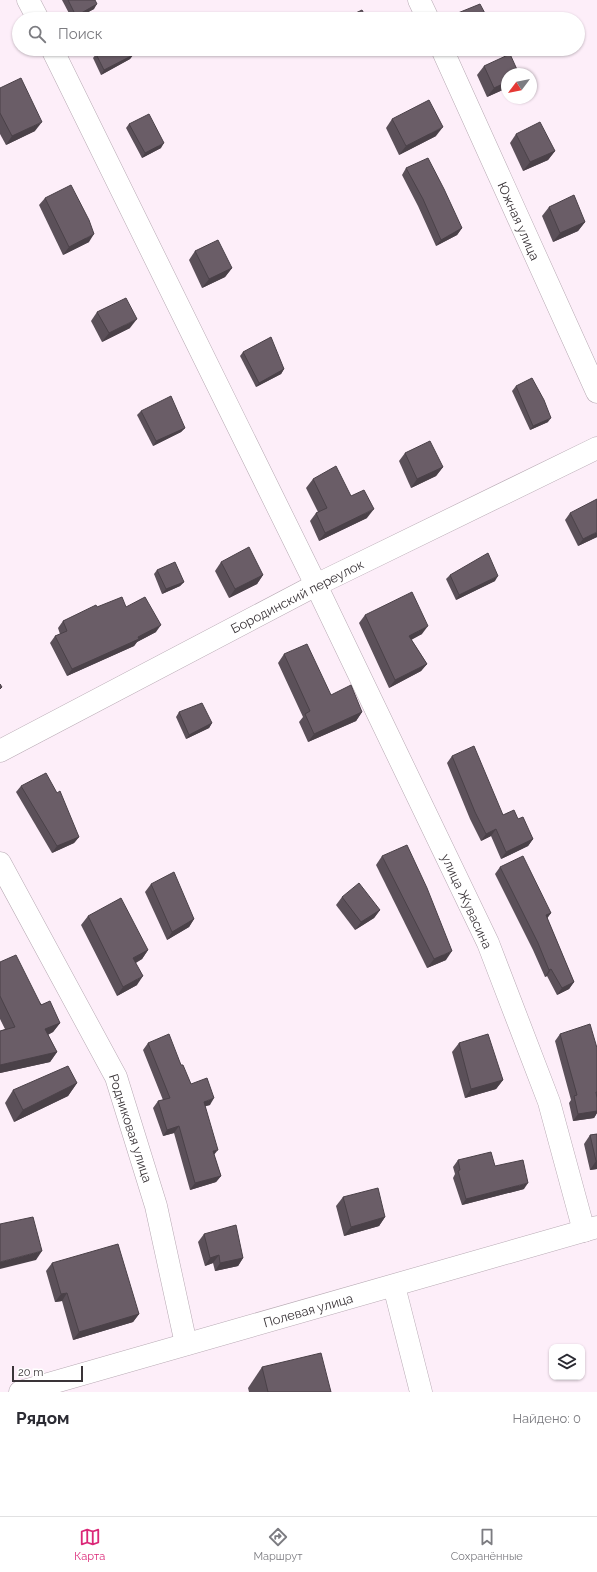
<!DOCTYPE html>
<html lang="ru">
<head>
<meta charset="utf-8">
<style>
	body { margin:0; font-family:Raleway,sans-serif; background:#f2f2f3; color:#2b2b33 }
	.controls { position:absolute; right:12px; bottom:12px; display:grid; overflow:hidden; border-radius:8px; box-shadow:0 1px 3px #0004 }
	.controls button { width:36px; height:36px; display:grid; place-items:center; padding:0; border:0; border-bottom:1px solid #e1e1e2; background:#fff; color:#2b2b33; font:20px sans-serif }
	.compass { position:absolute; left:501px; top:68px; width:36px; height:36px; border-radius:50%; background:#fff; box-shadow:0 1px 3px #0004; rotate:238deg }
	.scale { position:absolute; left:12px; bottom:10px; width:71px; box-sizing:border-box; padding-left:4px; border:2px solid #3a3438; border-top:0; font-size:11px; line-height:14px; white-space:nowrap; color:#3a3438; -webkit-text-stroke:3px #fff; paint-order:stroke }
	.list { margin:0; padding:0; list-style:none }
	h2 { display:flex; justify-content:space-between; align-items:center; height:52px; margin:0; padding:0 16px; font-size:17px }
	h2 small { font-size:13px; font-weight:400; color:#7c7c81 }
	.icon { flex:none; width:22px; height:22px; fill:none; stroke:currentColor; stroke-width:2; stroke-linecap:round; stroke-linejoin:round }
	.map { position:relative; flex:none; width:597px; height:1392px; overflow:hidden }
	.search { position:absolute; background:#fff; box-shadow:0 1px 3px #0004; left:12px; right:12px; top:12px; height:44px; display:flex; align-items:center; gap:10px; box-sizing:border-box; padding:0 14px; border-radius:22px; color:#7c7c81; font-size:15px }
	.sheet { height:124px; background:#fff }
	nav { display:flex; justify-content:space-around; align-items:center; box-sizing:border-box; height:56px; border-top:1px solid #e1e1e2; background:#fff; font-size:11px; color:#7c7c81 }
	nav a { display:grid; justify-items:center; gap:2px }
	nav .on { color:#db2777 }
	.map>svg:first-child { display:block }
</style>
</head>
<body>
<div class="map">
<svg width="597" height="1392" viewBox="0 0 597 1392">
	<rect width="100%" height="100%" fill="#fdeef9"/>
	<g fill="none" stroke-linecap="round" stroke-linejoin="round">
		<defs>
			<g id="minor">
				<path d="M 28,0 L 38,19"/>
				<path d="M 419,0 L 428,19"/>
				<path d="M 52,49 L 316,585 L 488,943 L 549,1102 L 584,1231"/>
				<path d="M 442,49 L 597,392"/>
				<path d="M 0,751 L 316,585 L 597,448"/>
				<path d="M 0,863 L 116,1077 L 156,1206 L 186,1344"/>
				<path d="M 394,1286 L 421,1392"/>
				<path d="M 20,1392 L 597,1227"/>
			</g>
		</defs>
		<use href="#minor" stroke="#b7a9b3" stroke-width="23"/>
		<use href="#minor" stroke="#fff" stroke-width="22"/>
	</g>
	<g fill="#5b5059">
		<path d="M 62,0 L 95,0 L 94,9 L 75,19 L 72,19 Z"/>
		<path d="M 453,15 L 488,19 L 451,19 Z"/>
		<path d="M 342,49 L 359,49 L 345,56 Z"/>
		<path d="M 96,54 L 133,55 L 130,59 L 101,75 L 93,58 Z"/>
		<path d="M 484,66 L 507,74 L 507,88 L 487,97 L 477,75 Z"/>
		<path d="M 0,88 L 35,131 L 6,145 L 0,134 Z"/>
		<path d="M 392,119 L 436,136 L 399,155 L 386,128 Z"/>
		<path d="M 129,124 L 161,148 L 142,158 L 126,128 Z"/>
		<path d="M 516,134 L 555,151 L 548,160 L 523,171 L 510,143 Z"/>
		<path d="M 406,168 L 462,228 L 457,235 L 436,246 L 418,206 L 402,175 Z"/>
		<path d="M 45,198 L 89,242 L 63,255 L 39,205 Z"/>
		<path d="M 549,207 L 585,222 L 578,231 L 553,242 L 542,216 Z"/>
		<path d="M 195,251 L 232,268 L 225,277 L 202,288 L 189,260 Z"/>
		<path d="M 97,312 L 130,328 L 102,342 L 91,321 Z"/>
		<path d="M 243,352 L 284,369 L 281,374 L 256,387 L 240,356 Z"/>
		<path d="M 516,386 L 548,422 L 530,430 L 512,391 Z"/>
		<path d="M 141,411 L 185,428 L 181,432 L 153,446 L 137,415 Z"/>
		<path d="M 405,453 L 443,467 L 436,476 L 411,488 L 399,461 Z"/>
		<path d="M 313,479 L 351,496 L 367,518 L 319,541 L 310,521 L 316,513 L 318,512 L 306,488 Z"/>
		<path d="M 570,513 L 597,537 L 578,546 L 565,520 Z"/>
		<path d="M 221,562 L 263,575 L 257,584 L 229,598 L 215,571 Z"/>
		<path d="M 157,570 L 184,582 L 180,586 L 162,594 L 154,574 Z"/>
		<path d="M 450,575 L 495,581 L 456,600 L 446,579 Z"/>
		<path d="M 97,607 L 126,607 L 156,632 L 137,642 L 134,646 L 67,676 L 50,643 L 55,636 L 60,634 L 58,628 L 63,621 Z"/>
		<path d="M 365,615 L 422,634 L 411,639 L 427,664 L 421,671 L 389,688 L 359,623 Z"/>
		<path d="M 284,654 L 331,695 L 362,712 L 356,721 L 308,742 L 299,722 L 303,717 L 278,663 Z"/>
		<path d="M 179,712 L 212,723 L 209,728 L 186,739 L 176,717 Z"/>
		<path d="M 452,756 L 503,815 L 518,819 L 533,839 L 528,846 L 501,859 L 491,836 L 481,841 L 470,819 L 447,763 Z"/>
		<path d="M 21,786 L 79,837 L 74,843 L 52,853 L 16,792 Z"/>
		<path d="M 382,856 L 446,960 L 427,968 L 376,865 Z"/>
		<path d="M 500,867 L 551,913 L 547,918 L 574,982 L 569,989 L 557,995 L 547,976 L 545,977 L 533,950 L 495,874 Z"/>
		<path d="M 151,884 L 194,919 L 189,927 L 167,940 L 145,892 Z"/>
		<path d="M 342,897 L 380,910 L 374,918 L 355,930 L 336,905 Z"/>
		<path d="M 88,916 L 148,950 L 142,959 L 136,963 L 137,985 L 117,996 L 81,925 Z"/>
		<path d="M 0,962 L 60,1023 L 53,1032 L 48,1035 L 57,1052 L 50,1062 L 0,1073 L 0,1031 L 5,1029 L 0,1019 Z"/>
		<path d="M 560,1034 L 597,1048 L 597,1113 L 594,1118 L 573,1121 L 569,1103 L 571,1100 L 555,1041 Z"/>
		<path d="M 148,1043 L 181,1065 L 191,1084 L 210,1105 L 205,1106 L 214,1155 L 221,1176 L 216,1182 L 190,1190 L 174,1133 L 163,1136 L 153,1108 L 158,1101 L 163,1100 L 143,1050 Z"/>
		<path d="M 459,1043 L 503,1080 L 496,1089 L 465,1098 L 452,1052 Z"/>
		<path d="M 77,1083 L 68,1096 L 14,1122 L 5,1103 L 13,1090 Z"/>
		<path d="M 597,1134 L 597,1169 L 590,1170 L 584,1144 L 590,1135 Z"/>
		<path d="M 458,1160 L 524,1189 L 462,1205 L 453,1178 L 455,1174 L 453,1167 Z"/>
		<path d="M 343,1197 L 385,1217 L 379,1226 L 344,1236 L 336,1206 Z"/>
		<path d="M 204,1234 L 243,1258 L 238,1266 L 215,1271 L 213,1263 L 205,1266 L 198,1242 Z"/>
		<path d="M 52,1263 L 139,1314 L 133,1322 L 73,1340 L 62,1301 L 55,1302 L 46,1271 Z"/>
		<path d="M 262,1367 L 331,1392 L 249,1392 L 248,1388 Z"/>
	</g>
	<g fill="#4a4148">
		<path d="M 97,4 L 94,9 L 75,19 L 73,19 L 76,16 Z"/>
		<path d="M 350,49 L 359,49 L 345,56 Z"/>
		<path d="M 133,55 L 130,59 L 101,75 L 104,70 Z"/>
		<path d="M 507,82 L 507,88 L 487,97 L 494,88 Z"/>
		<path d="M 42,122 L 35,131 L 6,145 L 12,136 Z"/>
		<path d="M 443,127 L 436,136 L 399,155 L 406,146 Z"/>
		<path d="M 164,143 L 161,148 L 142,158 L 145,153 Z"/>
		<path d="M 555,151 L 548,160 L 523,171 L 530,162 Z"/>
		<path d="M 585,222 L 578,231 L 553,242 L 560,233 Z"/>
		<path d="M 462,228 L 457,235 L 436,246 L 441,240 Z"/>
		<path d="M 94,234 L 89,242 L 63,255 L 69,247 Z"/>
		<path d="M 232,268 L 225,277 L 202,288 L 209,279 Z"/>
		<path d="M 137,319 L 130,328 L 102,342 L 109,333 Z"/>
		<path d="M 284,369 L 281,374 L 256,387 L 259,383 Z"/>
		<path d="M 551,418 L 548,422 L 530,430 L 533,426 Z"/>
		<path d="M 185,428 L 181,432 L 153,446 L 156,441 Z"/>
		<path d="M 443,467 L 436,476 L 411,488 L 417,479 Z"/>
		<path d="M 374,509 L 367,518 L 319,541 L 325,533 Z"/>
		<path d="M 597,532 L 597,537 L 578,546 L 583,539 Z"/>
		<path d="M 263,575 L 257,584 L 229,598 L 235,589 Z"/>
		<path d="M 498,576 L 495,581 L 456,600 L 459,595 Z"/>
		<path d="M 184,582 L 180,586 L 162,594 L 166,589 Z"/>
		<path d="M 161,625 L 156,632 L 137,642 L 134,646 L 67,676 L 72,669 L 138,637 Z"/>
		<path d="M 428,626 L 422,634 L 404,644 L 409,636 Z"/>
		<path d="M 427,664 L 421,671 L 389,688 L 395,680 Z"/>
		<path d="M 362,712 L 356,721 L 308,742 L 314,734 Z"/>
		<path d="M 212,723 L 209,728 L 186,739 L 189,735 Z"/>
		<path d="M 496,829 L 491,836 L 481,841 L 486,834 Z"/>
		<path d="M 79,837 L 74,843 L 52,853 L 57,846 Z"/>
		<path d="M 533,839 L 528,846 L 501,859 L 506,852 Z"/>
		<path d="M 380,910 L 374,918 L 355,930 L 361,922 Z"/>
		<path d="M 551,913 L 546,920 L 546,915 Z"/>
		<path d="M 194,919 L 189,927 L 167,940 L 172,932 Z"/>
		<path d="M 148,950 L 142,959 L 127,967 L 133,958 Z"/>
		<path d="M 452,951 L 446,960 L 427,968 L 434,959 Z"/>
		<path d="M 551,969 L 547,976 L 545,977 L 549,970 Z"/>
		<path d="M 143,976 L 137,985 L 117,996 L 123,987 Z"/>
		<path d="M 574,982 L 569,989 L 557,995 L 562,988 Z"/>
		<path d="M 60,1023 L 53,1032 L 38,1039 L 45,1029 Z"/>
		<path d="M 57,1052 L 50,1062 L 0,1073 L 0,1065 Z"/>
		<path d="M 503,1080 L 496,1089 L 465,1098 L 471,1089 Z"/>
		<path d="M 77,1083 L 68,1096 L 14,1122 L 23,1110 Z"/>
		<path d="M 214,1098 L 210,1105 L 199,1108 L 204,1102 Z"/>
		<path d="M 597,1111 L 597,1113 L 594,1118 L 573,1121 L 578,1114 Z"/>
		<path d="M 179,1126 L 174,1133 L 163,1136 L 167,1130 Z"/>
		<path d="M 218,1150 L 213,1156 L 213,1151 Z"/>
		<path d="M 596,1161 L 597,1161 L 597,1169 L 590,1170 Z"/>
		<path d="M 221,1176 L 216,1182 L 190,1190 L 195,1183 Z"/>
		<path d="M 528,1183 L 524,1189 L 462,1205 L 466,1199 Z"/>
		<path d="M 385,1217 L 379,1226 L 344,1236 L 351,1227 Z"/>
		<path d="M 42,1251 L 36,1260 L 0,1269 L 0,1262 Z"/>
		<path d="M 219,1255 L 213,1263 L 205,1266 L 210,1258 Z"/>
		<path d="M 243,1258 L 238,1266 L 215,1271 L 220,1263 Z"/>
		<path d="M 67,1293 L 62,1301 L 55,1302 L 61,1294 Z"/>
		<path d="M 139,1314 L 133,1322 L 73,1340 L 79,1332 Z"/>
	</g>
	<g fill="#6a5d67" stroke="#4a4148">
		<path d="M 68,0 L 95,0 L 97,4 L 76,16 Z"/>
		<path d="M 480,4 L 488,19 L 455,19 L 453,15 Z"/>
		<path d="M 362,10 L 367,19 L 343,19 Z"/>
		<path d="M 105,49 L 131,49 L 133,55 L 104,70 L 96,54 Z"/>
		<path d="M 510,54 L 519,74 L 507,74 L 507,82 L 494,88 L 484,66 Z"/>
		<path d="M 21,78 L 42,122 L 12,136 L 0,113 L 0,88 Z"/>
		<path d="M 429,100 L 443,127 L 406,146 L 392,119 Z"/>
		<path d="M 149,114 L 164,143 L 145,153 L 129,124 Z"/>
		<path d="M 540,122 L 555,151 L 530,162 L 516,134 Z"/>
		<path d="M 428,158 L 444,189 L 462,228 L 441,240 L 423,199 L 406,168 Z"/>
		<path d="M 71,185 L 89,220 L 94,234 L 69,247 L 45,198 Z"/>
		<path d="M 574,195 L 585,222 L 560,233 L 549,207 Z"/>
		<path d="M 218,240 L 232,268 L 209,279 L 195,251 Z"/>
		<path d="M 126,298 L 137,319 L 109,333 L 97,312 Z"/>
		<path d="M 271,337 L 284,369 L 259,383 L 243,352 Z"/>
		<path d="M 532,378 L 544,400 L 551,418 L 533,426 L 516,386 Z"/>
		<path d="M 171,396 L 185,428 L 156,441 L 141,411 Z"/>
		<path d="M 430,441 L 443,467 L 417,479 L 405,453 Z"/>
		<path d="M 336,466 L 351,496 L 364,490 L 374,509 L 325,533 L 316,513 L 327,508 L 313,479 Z"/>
		<path d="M 597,499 L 597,532 L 583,539 L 570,513 Z"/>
		<path d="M 249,547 L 263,575 L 235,589 L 221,562 Z"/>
		<path d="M 488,553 L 498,576 L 459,595 L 450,575 Z"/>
		<path d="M 175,562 L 184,582 L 166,589 L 157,570 Z"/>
		<path d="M 412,592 L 428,626 L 409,636 L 427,664 L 395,680 L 365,615 Z"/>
		<path d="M 122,597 L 126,607 L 145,597 L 161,625 L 138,637 L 139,639 L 72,669 L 55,636 L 67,631 L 63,621 L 96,605 L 97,607 Z"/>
		<path d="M 307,644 L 331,695 L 351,685 L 362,712 L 314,734 L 305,714 L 310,711 L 284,654 Z"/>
		<path d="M 0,684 L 2,687 L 0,689 Z"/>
		<path d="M 202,703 L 212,723 L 189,735 L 179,712 Z"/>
		<path d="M 474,746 L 503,815 L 514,810 L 518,819 L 523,817 L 533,839 L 506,852 L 496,829 L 486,834 L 475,812 L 452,756 Z"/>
		<path d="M 46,773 L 57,793 L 60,791 L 79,837 L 57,846 L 21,786 Z"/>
		<path d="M 407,845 L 427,888 L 452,951 L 434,959 L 382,856 Z"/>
		<path d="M 523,856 L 551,913 L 546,915 L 574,982 L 562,988 L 551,969 L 549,970 L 538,943 L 500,867 Z"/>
		<path d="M 174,872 L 194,919 L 172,932 L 151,884 Z"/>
		<path d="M 359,883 L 380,910 L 361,922 L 342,897 Z"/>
		<path d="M 121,898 L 148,950 L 133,958 L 143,976 L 123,987 L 88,916 Z"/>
		<path d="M 16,955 L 41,1005 L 50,1001 L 60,1023 L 45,1029 L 57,1052 L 0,1065 L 0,1031 L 15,1027 L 0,996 L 0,962 Z"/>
		<path d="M 590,1024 L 597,1048 L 597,1092 L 596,1092 L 597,1098 L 597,1111 L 578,1114 L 574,1096 L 577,1095 L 560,1034 Z"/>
		<path d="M 169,1034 L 181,1065 L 183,1065 L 191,1084 L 207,1078 L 214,1098 L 204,1102 L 218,1150 L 213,1151 L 221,1176 L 195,1183 L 179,1126 L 167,1130 L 158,1101 L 170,1098 L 148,1043 Z"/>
		<path d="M 488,1034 L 503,1080 L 471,1089 L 459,1043 Z"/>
		<path d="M 68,1066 L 77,1083 L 23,1110 L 13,1090 Z"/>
		<path d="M 597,1134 L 597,1161 L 596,1161 L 590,1135 Z"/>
		<path d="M 491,1152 L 495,1166 L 523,1160 L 528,1183 L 466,1199 L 458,1171 L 460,1170 L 458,1160 Z"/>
		<path d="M 378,1188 L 385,1217 L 351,1227 L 343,1197 Z"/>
		<path d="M 33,1217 L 42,1251 L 0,1262 L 0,1224 Z"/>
		<path d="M 236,1225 L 243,1258 L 220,1263 L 219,1255 L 210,1258 L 204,1234 Z"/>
		<path d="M 118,1244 L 139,1314 L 79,1332 L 67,1293 L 61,1294 L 52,1263 Z"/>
		<path d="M 321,1353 L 331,1392 L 268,1392 L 262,1367 Z"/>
	</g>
	<g text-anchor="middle" stroke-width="4" stroke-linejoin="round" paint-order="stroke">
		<g font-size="13" fill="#3a3438" stroke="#fff">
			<text transform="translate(519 221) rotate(66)" y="5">Южная улица</text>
			<text transform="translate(297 596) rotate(-27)" y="5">Бородинский переулок</text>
			<text transform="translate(467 901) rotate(65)" y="5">улица Жувасина</text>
			<text transform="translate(131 1128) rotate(72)" y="5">Родниковая улица</text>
			<text transform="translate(308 1310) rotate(-16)" y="5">Полевая улица</text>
		</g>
	</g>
</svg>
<div class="controls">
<button><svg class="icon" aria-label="layers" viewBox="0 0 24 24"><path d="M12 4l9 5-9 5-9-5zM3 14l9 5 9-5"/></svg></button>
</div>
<svg class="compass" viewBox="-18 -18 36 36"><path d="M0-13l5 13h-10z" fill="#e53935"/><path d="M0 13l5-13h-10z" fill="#7c7c81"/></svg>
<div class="scale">20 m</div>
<div class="search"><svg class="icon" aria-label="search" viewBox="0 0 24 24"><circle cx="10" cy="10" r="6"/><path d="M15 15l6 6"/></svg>Поиск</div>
</div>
<section class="sheet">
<h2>Рядом<small>Найдено: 0</small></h2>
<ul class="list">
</ul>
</section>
<nav>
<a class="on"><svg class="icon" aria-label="map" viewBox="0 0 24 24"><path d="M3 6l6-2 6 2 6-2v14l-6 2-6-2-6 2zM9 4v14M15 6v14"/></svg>Карта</a>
<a><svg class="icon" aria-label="directions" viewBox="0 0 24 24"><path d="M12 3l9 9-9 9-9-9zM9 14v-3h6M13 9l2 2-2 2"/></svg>Маршрут</a>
<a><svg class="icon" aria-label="saved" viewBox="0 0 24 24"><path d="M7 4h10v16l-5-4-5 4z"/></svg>Сохранённые</a>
</nav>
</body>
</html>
